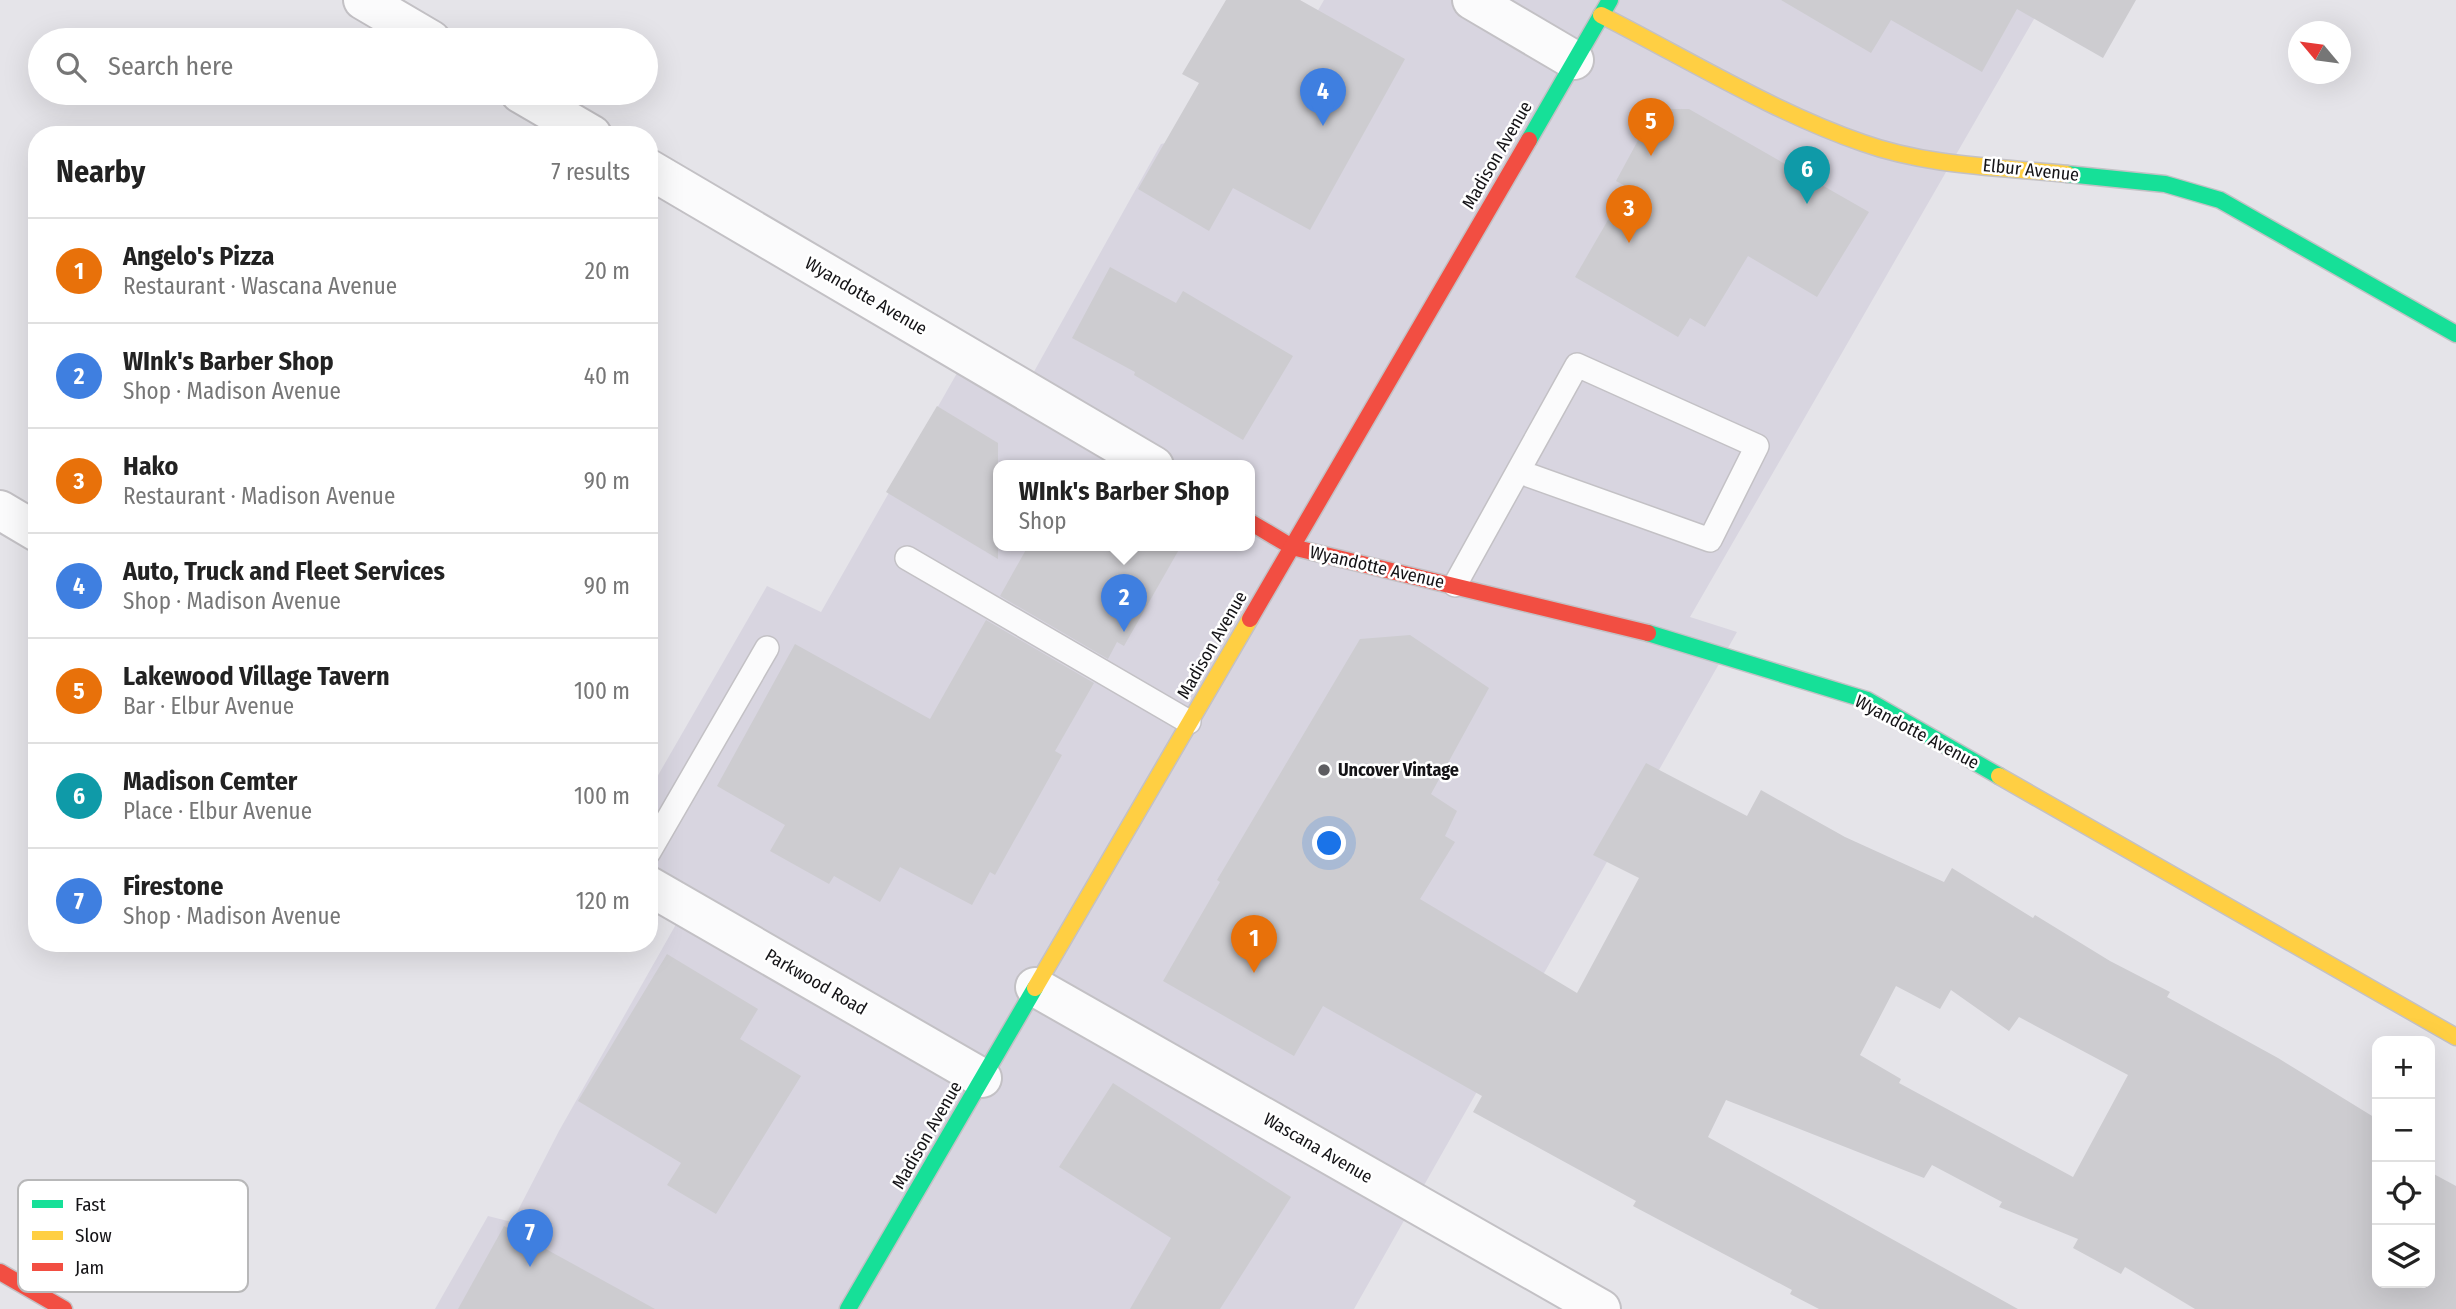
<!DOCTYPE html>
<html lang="en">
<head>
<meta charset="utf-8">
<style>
	body { margin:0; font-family:"Fira Sans Condensed",sans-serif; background:#f6f6f6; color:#222 }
	.controls { position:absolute; right:21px; bottom:21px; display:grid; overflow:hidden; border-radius:14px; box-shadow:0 7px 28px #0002 }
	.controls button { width:63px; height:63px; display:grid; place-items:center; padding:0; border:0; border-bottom:2px solid #e0e0e0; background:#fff; color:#222; font:35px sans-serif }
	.compass { position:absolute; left:2288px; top:21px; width:63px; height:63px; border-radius:50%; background:#fff; box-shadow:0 7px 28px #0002; rotate:299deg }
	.you { position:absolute; left:1330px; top:844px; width:24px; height:24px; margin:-18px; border:5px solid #fff; border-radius:50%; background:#1a73e8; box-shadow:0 0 0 10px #1a73e833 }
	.badge { display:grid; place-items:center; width:46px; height:46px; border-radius:50%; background:#db2777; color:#fff; font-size:23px; font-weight:700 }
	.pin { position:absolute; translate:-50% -58px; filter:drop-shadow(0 2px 4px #0008) }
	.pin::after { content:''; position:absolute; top:37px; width:24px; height:21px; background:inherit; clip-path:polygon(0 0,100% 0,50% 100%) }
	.popup { position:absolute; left:993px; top:460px; width:262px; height:91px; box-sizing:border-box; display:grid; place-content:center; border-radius:14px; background:#fff; filter:drop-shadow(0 2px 5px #0005); font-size:23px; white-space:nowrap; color:#767676 }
	.popup b { font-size:26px; color:#222 }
	.popup::after { content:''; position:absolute; left:50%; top:100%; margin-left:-14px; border:14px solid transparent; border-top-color:#fff }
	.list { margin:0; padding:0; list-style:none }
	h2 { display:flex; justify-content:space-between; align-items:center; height:91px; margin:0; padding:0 28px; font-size:30px }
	h2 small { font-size:23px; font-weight:400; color:#767676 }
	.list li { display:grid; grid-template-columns:46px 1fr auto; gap:21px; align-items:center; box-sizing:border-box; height:105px; padding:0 28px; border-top:2px solid #e0e0e0 }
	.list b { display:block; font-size:26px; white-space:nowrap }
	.list p { margin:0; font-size:23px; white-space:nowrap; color:#767676 }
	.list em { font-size:23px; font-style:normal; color:#767676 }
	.icon { flex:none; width:38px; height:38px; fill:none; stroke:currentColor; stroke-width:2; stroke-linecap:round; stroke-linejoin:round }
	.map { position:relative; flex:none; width:2456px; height:1309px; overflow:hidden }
	.search { position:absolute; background:#fff; box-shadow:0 7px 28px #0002; left:28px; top:28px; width:630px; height:77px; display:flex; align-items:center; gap:18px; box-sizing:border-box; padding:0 24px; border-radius:38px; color:#767676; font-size:26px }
	.panel { position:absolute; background:#fff; box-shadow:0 7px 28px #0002; left:28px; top:126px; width:630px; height:826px; border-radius:28px }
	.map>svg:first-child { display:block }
</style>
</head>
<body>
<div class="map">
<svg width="2456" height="1309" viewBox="0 0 2456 1309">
	<rect width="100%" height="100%" fill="#e5e4e9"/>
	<path fill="#d8d5e0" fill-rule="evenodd" d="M 1324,0 L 2045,0 L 1690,617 L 1737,632 L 1354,1309 L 435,1309 L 488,1216 L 512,1222 L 559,1131 L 692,896 L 649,872 L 649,791 L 767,586 L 821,612 L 973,345 L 1031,377 L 1161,144 L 1253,124 ZM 998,466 L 1250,466 L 1250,546 L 998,546 Z"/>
	<g fill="#cdccd0" fill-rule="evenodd">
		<path d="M 1226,0 L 1300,0 L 1405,59 L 1310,230 L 1233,188 L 1209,231 L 1138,189 L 1199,83 L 1182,74 Z"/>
		<path d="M 1781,0 L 2136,0 L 2103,58 L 2017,9 L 1982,72 L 1891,20 L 1871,53 Z"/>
		<path d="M 1655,109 L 1689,109 L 1869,212 L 1817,297 L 1748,256 L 1705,327 L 1690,318 L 1678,337 L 1575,277 L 1627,187 L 1616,181 Z"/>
		<path d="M 1110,267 L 1176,303 L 1183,291 L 1293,356 L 1243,440 L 1134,375 L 1135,372 L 1072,338 Z"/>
		<path d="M 937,406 L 998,443 L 998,559 L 886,492 Z"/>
		<path d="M 1028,546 L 1181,546 L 1124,646 L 1117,642 L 1108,659 L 1000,596 Z"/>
		<path d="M 986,620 L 1094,683 L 1055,751 L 1062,755 L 995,875 L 990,872 L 972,905 L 900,867 L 880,902 L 834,876 L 829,884 L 770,851 L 785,825 L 717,786 L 795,644 L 930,719 Z"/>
		<path d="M 1410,635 L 1489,688 L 1431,794 L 1457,811 L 1445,836 L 1455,842 L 1420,899 L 1577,993 L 1639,878 L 1593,855 L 1646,763 L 1747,816 L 1761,790 L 1845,837 L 1944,882 L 1952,868 L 2033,918 L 2035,915 L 2110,961 L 2170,992 L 2167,997 L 2278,1058 L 2377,1119 L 2377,1283 L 2430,1283 L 2430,1172 L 2456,1186 L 2456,1309 L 2195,1309 L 2125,1267 L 2121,1274 L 2073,1248 L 2078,1239 L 1999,1207 L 2002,1202 L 1932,1165 L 1924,1178 L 1726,1100 L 1708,1137 L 2018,1309 L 1819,1309 L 1790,1294 L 1792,1290 L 1633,1206 L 1636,1201 L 1473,1112 L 1482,1096 L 1323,1006 L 1294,1056 L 1163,981 L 1220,882 L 1217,880 L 1360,639 ZM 1896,986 L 1940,1009 L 1951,990 L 2009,1031 L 2019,1017 L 2128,1075 L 2073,1177 L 1899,1083 L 1901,1079 L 1860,1055 Z"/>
		<path d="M 667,954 L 758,1009 L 740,1039 L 801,1076 L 716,1214 L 667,1185 L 681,1163 L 578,1101 Z"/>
		<path d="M 1113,1083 L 1291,1197 L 1220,1309 L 1130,1309 L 1171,1238 L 1059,1167 Z"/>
		<path d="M 504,1226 L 655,1309 L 458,1309 Z"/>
	</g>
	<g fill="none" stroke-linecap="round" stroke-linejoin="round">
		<defs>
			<g id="lane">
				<path d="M 907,558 L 1189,722"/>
				<path d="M 1455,585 L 1577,365 L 1757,446 L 1710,540 L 1520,472"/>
				<path d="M 649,852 L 767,648"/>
			</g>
			<g id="street">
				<path d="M 363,0 L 431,40"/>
				<path d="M 1472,0 L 1574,60"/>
				<path d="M 520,93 L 592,135"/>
				<path d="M 649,169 L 1154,466"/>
				<path d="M 0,510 L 37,532"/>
				<path d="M 649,886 L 982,1078"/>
				<path d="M 1035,987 L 1601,1309"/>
			</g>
			<g id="fast">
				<path d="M 1529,140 L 1610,0"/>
				<path d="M 2067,174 L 2165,184 L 2220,200 L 2456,334"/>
				<path d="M 1648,633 L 1867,700 L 1999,776"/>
				<path d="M 848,1309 L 1035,988"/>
			</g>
			<g id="slow">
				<path d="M 1601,15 C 1686,58 1773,112 1863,143 C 1927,166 2000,167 2067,174"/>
				<path d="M 1999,776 L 2456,1037"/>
				<path d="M 1035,988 L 1250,619"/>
			</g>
			<g id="jam">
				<path d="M 1250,522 L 1292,547 L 1648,633"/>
				<path d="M 1250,619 L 1529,140"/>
				<path d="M 0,1272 L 64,1309"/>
			</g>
		</defs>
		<use href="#lane" stroke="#c3c1c5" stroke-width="26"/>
		<use href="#street" stroke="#c3c1c5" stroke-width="42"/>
		<use href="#fast" stroke="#c3c1c5" stroke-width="19"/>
		<use href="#slow" stroke="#c3c1c5" stroke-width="19"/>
		<use href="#jam" stroke="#c3c1c5" stroke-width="19"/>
		<use href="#lane" stroke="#fbfbfc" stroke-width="23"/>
		<use href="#street" stroke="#fbfbfc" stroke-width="38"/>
		<use href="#fast" stroke="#16e098" stroke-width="16"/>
		<use href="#slow" stroke="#ffcf43" stroke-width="16"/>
		<use href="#jam" stroke="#f24e42" stroke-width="16"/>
	</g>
	<circle fill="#5d5c60" stroke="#fff" stroke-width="2.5" cx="1324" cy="770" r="7"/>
	<g text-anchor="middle" stroke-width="5" stroke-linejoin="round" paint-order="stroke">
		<g font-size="18" fill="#141316" stroke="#fff">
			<text transform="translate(1497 155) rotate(-60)" y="6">Madison Avenue</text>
			<text transform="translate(2031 170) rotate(6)" y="6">Elbur Avenue</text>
			<text transform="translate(866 296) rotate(30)" y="6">Wyandotte Avenue</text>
			<text transform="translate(1377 567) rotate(13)" y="6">Wyandotte Avenue</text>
			<text transform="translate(1212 645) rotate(-60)" y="6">Madison Avenue</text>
			<text transform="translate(1917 732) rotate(28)" y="6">Wyandotte Avenue</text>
			<text transform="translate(816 982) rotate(30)" y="6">Parkwood Road</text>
			<text transform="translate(927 1135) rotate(-60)" y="6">Madison Avenue</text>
			<text transform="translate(1318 1148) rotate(30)" y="6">Wascana Avenue</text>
		</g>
		<g font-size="18" font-weight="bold" fill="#141316" stroke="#fff" text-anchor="start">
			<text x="1338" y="776">Uncover Vintage</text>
		</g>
	</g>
	<rect x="18" y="1180" width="230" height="112" rx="10" fill="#fff" stroke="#b8b8b9" stroke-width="2"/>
	<rect x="32" y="1200" width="31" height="8" fill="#16e098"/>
	<rect x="32" y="1231" width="31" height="9" fill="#ffcf43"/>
	<rect x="32" y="1263" width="31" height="8" fill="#f24e42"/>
	<g font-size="19" fill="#141316">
		<text x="75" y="1211">Fast</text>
		<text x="75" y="1242">Slow</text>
		<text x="75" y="1274">Jam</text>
	</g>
</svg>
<div class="controls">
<button>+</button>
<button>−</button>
<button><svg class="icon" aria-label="locate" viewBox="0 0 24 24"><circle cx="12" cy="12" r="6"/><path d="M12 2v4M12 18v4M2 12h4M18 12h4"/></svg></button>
<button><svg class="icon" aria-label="layers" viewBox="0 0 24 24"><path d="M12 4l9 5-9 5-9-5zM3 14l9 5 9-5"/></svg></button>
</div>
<svg class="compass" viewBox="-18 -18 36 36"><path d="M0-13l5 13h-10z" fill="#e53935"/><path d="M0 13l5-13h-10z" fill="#767676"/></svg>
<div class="you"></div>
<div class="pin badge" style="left:1254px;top:973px;background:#e8710a">1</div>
<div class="pin badge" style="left:1124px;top:632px;background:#3f7fe0">2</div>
<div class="popup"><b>WInk's Barber Shop</b>Shop</div>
<div class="pin badge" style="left:1629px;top:243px;background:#e8710a">3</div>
<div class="pin badge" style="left:1323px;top:126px;background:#3f7fe0">4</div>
<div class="pin badge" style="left:1651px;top:156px;background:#e8710a">5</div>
<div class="pin badge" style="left:1807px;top:204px;background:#0f9aa8">6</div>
<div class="pin badge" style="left:530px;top:1267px;background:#3f7fe0">7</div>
<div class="search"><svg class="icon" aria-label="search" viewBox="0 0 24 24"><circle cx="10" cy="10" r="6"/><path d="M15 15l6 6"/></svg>Search here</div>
<section class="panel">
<h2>Nearby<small>7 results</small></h2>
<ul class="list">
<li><span class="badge" style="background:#e8710a">1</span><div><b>Angelo's Pizza</b><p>Restaurant · Wascana Avenue</p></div><em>20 m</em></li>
<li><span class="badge" style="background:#3f7fe0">2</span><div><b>WInk's Barber Shop</b><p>Shop · Madison Avenue</p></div><em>40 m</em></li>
<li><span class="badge" style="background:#e8710a">3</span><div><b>Hako</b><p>Restaurant · Madison Avenue</p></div><em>90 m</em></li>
<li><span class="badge" style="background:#3f7fe0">4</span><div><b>Auto, Truck and Fleet Services</b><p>Shop · Madison Avenue</p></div><em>90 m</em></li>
<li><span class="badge" style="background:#e8710a">5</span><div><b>Lakewood Village Tavern</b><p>Bar · Elbur Avenue</p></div><em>100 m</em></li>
<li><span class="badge" style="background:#0f9aa8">6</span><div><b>Madison Cemter</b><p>Place · Elbur Avenue</p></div><em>100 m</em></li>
<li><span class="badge" style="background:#3f7fe0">7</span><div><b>Firestone</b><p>Shop · Madison Avenue</p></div><em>120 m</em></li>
</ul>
</section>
</div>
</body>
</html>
